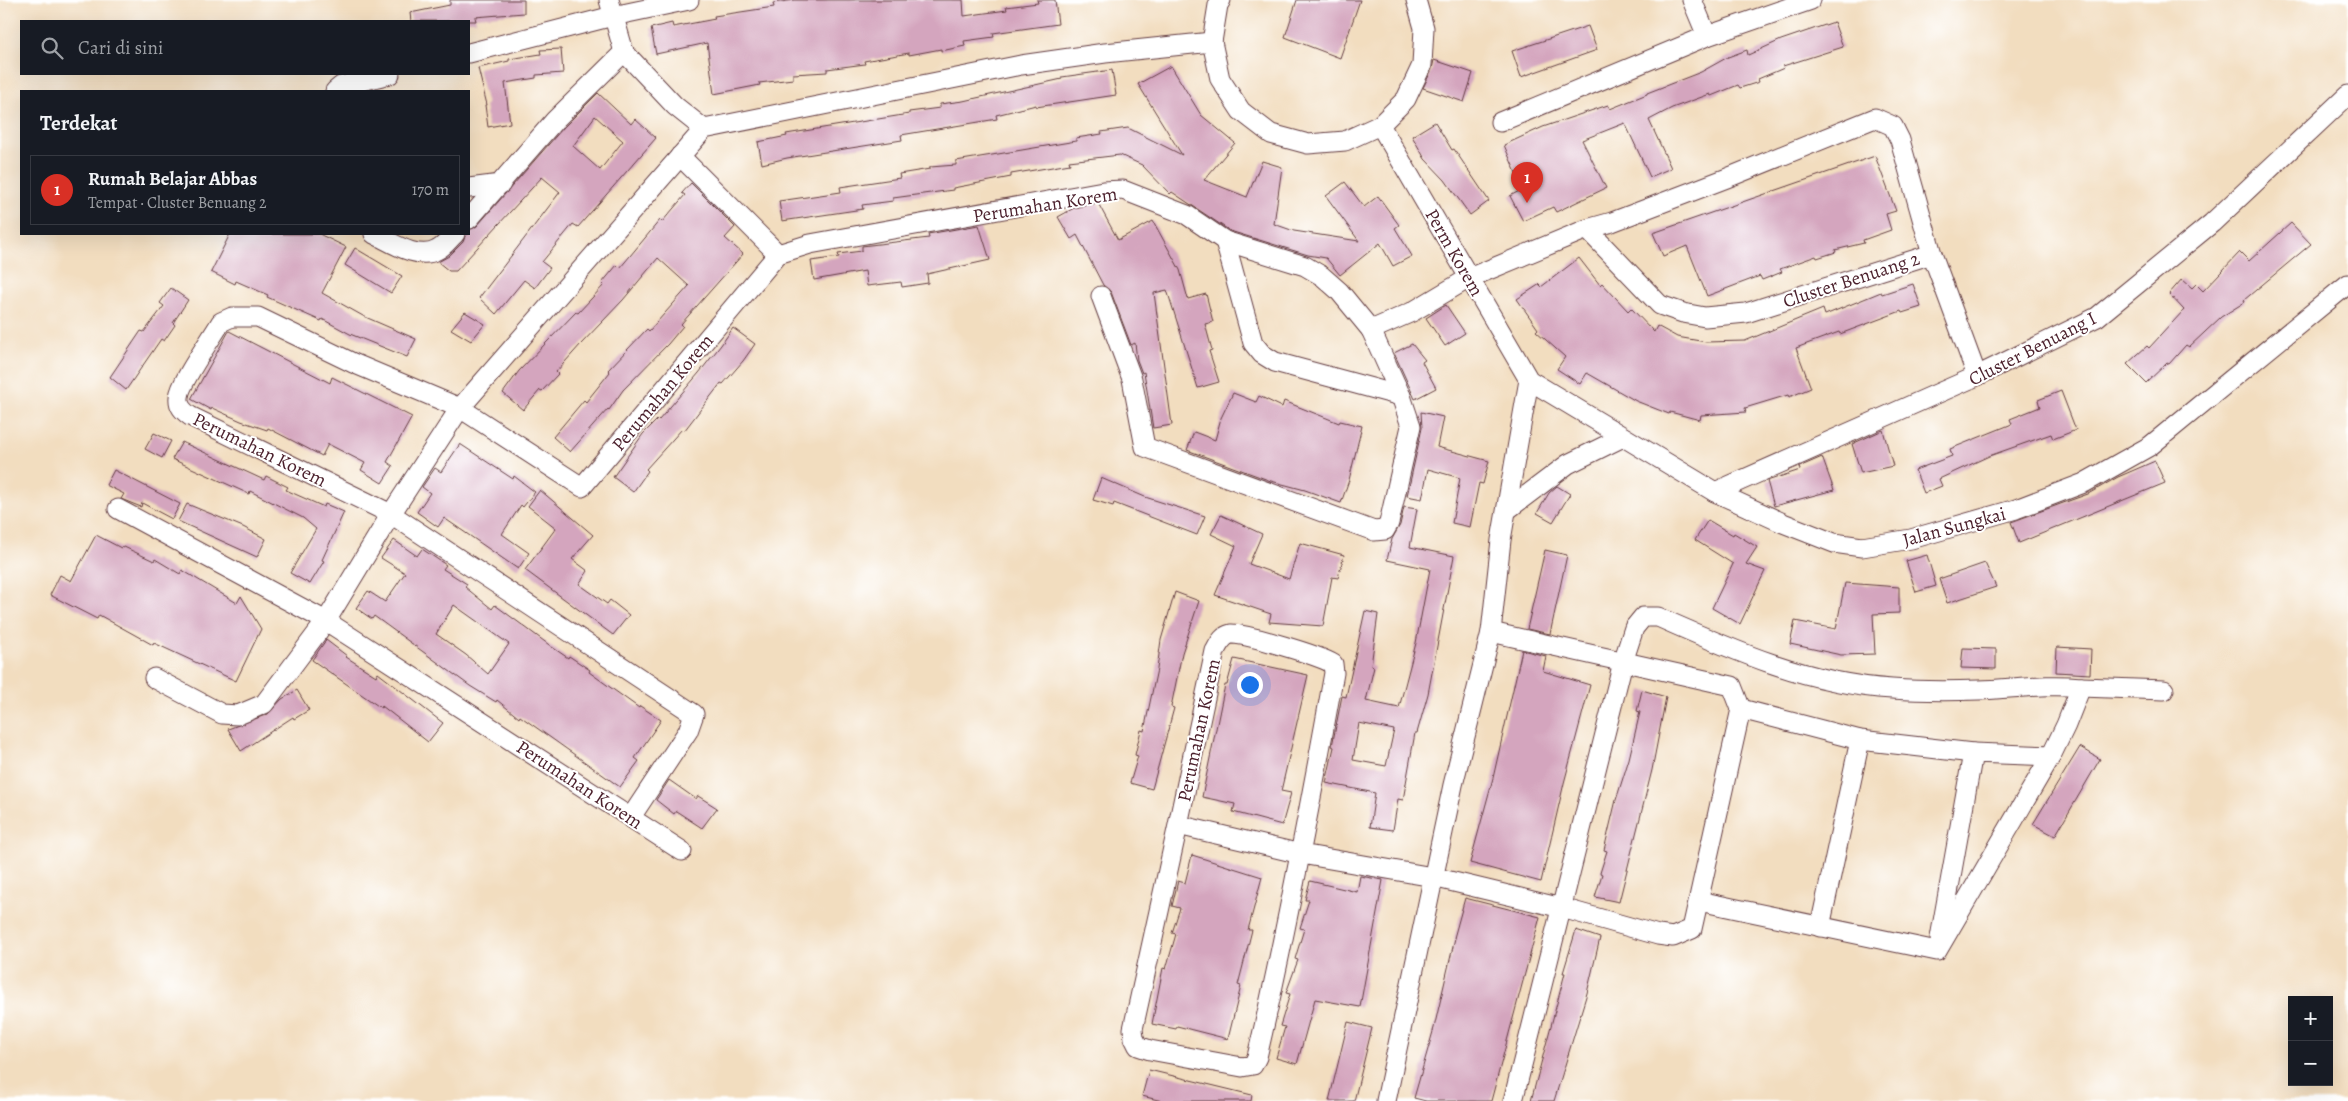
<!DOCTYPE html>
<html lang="id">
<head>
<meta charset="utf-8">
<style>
	body { margin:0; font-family:Alegreya,serif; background:#242831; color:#f1f3f6 }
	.controls { position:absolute; right:15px; bottom:15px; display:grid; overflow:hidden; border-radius:0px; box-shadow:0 5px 20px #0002 }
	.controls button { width:45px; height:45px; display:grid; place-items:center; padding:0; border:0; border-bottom:1px solid #363941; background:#171b24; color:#f1f3f6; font:25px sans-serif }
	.you { position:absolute; left:1249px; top:684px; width:18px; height:18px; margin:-12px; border:4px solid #fff; border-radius:50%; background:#1a73e8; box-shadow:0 0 0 8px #1a73e833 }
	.badge { display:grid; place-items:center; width:32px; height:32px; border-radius:50%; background:#d93025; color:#fff; font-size:16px; font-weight:700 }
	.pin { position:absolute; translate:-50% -41px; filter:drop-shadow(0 1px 2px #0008) }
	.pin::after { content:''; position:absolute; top:26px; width:18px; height:15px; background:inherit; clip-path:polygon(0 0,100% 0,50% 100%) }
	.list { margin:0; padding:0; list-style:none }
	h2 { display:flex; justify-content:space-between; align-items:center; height:65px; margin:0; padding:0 20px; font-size:21px }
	h2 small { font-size:16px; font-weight:400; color:#9ea1a6 }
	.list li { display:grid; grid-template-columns:32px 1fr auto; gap:15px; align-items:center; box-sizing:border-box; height:70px; margin:0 10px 10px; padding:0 10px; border:1px solid #363941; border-radius:0px }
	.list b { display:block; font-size:19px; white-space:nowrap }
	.list p { margin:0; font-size:16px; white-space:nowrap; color:#9ea1a6 }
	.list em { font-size:16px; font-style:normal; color:#9ea1a6 }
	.icon { flex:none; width:28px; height:28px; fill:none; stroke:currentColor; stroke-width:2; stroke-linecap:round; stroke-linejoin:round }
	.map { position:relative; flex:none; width:2348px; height:1101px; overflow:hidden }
	.search { position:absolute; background:#171b24; box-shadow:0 5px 20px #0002; left:20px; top:20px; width:450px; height:55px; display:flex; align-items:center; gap:12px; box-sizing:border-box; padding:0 18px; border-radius:0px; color:#9ea1a6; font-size:19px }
	.panel { position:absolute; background:#171b24; box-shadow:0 5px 20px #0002; left:20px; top:90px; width:450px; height:145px; border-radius:0px }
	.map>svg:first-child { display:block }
</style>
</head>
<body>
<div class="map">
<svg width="2348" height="1101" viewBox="0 0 2348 1101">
	<rect width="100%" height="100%" fill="#fff"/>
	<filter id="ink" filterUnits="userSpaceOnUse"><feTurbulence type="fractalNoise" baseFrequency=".02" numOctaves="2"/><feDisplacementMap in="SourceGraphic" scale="10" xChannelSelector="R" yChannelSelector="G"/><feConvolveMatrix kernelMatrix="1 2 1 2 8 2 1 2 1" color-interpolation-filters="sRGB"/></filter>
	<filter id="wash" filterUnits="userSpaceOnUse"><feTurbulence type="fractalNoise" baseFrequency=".0096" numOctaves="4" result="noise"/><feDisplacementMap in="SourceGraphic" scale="20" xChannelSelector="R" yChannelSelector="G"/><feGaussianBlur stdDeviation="1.12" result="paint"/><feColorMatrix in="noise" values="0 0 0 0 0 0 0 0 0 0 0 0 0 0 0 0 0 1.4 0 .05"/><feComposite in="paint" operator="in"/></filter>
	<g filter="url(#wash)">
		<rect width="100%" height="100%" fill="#f2ddbf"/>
		<g id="blocks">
			<g fill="#d4a5be" fill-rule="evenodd">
				<path d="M 450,0 L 524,0 L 524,13 L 475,17 L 476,21 L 411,21 L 410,13 L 450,5 Z"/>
				<path d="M 795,0 L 963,0 L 964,16 L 1007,10 L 1006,7 L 1038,3 L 1037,0 L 1055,0 L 1058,24 L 993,33 L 994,37 L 964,41 L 965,46 L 941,51 L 941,49 L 909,55 L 909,53 L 864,61 L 865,64 L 827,69 L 827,72 L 793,74 L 793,79 L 759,83 L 760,85 L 714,94 L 707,43 L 656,54 L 651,28 L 672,23 L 673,27 L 715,19 L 714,16 L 774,7 L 773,3 Z"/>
				<path d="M 1297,0 L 1360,0 L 1340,58 L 1285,37 Z"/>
				<path d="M 1834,22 L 1843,47 L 1783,66 L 1784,68 L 1758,79 L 1759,82 L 1740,88 L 1738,85 L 1711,96 L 1710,94 L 1672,108 L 1649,120 L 1671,168 L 1650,177 L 1625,123 L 1582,140 L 1606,188 L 1556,212 L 1553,207 L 1523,221 L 1510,196 L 1523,189 L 1504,145 L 1543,127 L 1608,105 L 1610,109 L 1647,94 L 1647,93 L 1701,72 L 1728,57 L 1747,50 L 1748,55 L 1781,40 Z"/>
				<path d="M 1588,26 L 1597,50 L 1521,77 L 1512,51 Z"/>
				<path d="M 561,49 L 563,73 L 536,75 L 536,78 L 505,83 L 510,123 L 488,127 L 485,105 L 487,105 L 478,68 L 509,61 L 509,59 L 541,54 L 540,50 Z"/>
				<path d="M 1434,60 L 1473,73 L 1464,102 L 1423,88 L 1432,69 Z"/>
				<path d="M 1171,66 L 1201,115 L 1235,143 L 1204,180 L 1247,197 L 1262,161 L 1282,167 L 1274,224 L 1294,231 L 1359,241 L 1326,196 L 1345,182 L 1364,207 L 1378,196 L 1399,225 L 1395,228 L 1412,256 L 1393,266 L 1380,243 L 1340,275 L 1326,258 L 1308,255 L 1230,231 L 1172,192 L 1170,194 L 1142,165 L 1120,155 L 1069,161 L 1070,164 L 1011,174 L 1011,177 L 953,188 L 953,190 L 893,198 L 893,201 L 862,205 L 863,209 L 782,221 L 779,201 L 841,192 L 840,187 L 900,178 L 899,174 L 930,169 L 930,167 L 956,165 L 956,161 L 1076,141 L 1076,138 L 1102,134 L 1101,132 L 1128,128 L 1182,155 L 1138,84 Z"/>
				<path d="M 1112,70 L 1116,95 L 1036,107 L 1036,105 L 996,115 L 997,119 L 901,135 L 902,140 L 787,158 L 762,164 L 758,142 L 787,136 L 786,134 L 909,114 L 909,112 L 940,108 L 940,104 L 963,101 L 1062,79 L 1062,77 Z"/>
				<path d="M 598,93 L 631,124 L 635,119 L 656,138 L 578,227 L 573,224 L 542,262 L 550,268 L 535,288 L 524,280 L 496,314 L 479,298 L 560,192 L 542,177 L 456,271 L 449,271 L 438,262 L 449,256 L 463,242 L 466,234 L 469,234 L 469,230 L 477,226 L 563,128 ZM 595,116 L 623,141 L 600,170 L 573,146 Z"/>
				<path d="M 1435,122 L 1452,150 L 1454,149 L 1489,201 L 1470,215 L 1445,180 L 1425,159 L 1412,136 Z"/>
				<path d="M 1875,156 L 1896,211 L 1886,214 L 1891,230 L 1863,240 L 1864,243 L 1835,250 L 1836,252 L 1817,258 L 1816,256 L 1780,269 L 1782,272 L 1762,280 L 1760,276 L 1707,296 L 1687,246 L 1663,256 L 1653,233 Z"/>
				<path d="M 691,183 L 735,227 L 725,238 L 743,254 L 681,324 L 683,326 L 668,344 L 623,390 L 609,410 L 608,409 L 570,452 L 553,437 L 584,400 L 586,402 L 610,372 L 608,370 L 647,329 L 649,331 L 689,286 L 658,258 L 623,300 L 581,344 L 556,372 L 558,374 L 542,391 L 540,390 L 523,410 L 503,393 L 519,371 L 576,312 L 578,313 L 604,285 L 602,283 L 617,265 L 620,268 L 660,220 L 662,222 L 685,195 L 682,193 Z"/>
				<path d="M 1098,203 L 1118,240 L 1153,221 L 1180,270 L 1188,299 L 1206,294 L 1213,322 L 1205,324 L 1212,350 L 1209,351 L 1219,382 L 1198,388 L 1167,290 L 1154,293 L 1172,425 L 1153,428 L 1144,372 L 1142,373 L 1137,360 L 1135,343 L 1131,345 L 1111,292 L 1103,285 L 1077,235 L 1071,239 L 1058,217 L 1074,208 Z"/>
				<path d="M 2291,223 L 2311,244 L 2244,300 L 2245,302 L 2221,317 L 2189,347 L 2186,345 L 2169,364 L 2167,363 L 2146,383 L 2127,364 L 2147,346 L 2149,348 L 2184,310 L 2169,294 L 2182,279 L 2192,288 L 2196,284 L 2203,291 L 2240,252 L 2249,261 Z"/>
				<path d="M 979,225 L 990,260 L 927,274 L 928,283 L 902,287 L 901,282 L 867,286 L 865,271 L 814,280 L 811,261 L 839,257 L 838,254 L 862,251 L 862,246 L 929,238 L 928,234 Z"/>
				<path d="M 230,234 L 319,234 L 346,247 L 322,293 L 363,316 L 416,339 L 407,357 L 350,334 L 322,319 L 321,321 L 267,297 L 268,295 L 236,281 L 235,284 L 211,272 Z"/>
				<path d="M 355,248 L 402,276 L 391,293 L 345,265 Z"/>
				<path d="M 1579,258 L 1600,285 L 1602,283 L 1628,311 L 1631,308 L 1654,332 L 1657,326 L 1677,337 L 1706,342 L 1745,341 L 1823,309 L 1825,315 L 1881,292 L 1882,294 L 1913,284 L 1921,307 L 1902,313 L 1901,311 L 1840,334 L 1839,332 L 1796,348 L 1811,388 L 1789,397 L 1788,395 L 1745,408 L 1746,412 L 1701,415 L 1700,420 L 1670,412 L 1669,414 L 1636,401 L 1587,373 L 1580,384 L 1557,369 L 1565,357 L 1536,331 L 1538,329 L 1517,299 L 1540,284 L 1541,287 Z"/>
				<path d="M 171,288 L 188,300 L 173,323 L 175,325 L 164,341 L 161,339 L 126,390 L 110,377 L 141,331 L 144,332 L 164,306 L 160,303 Z"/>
				<path d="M 1446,305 L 1465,333 L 1445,346 L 1426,318 Z"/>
				<path d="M 465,312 L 485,324 L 471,341 L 451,329 Z"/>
				<path d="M 733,328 L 755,344 L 743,361 L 723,384 L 721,383 L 684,431 L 682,429 L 646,469 L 648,471 L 633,492 L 613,477 L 643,434 L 658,419 L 659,420 L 699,373 L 721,345 Z"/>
				<path d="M 229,331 L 330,383 L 332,377 L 412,417 L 387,462 L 393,466 L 382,483 L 361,470 L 365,463 L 328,444 L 322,456 L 268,428 L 267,430 L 241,421 L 212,408 L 211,410 L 191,399 Z"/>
				<path d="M 1412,344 L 1425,360 L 1422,362 L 1436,388 L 1415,399 L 1394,353 Z"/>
				<path d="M 2061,391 L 2076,430 L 2053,439 L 2051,434 L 1989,456 L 1939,479 L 1942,486 L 1924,493 L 1915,470 L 1952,456 L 1950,449 L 2012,424 L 2010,419 L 2040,407 L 2038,400 Z"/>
				<path d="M 1233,393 L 1256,402 L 1259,396 L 1282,407 L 1284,401 L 1339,423 L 1340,421 L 1362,426 L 1349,480 L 1341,503 L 1305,490 L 1271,481 L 1187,450 L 1194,432 L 1215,440 L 1221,418 Z"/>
				<path d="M 1421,412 L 1443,417 L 1437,447 L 1489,461 L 1483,484 L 1479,483 L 1470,527 L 1452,523 L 1460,478 L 1428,469 L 1422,499 L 1407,496 L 1422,428 Z"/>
				<path d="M 1883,430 L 1893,466 L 1861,473 L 1852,444 Z"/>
				<path d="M 154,433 L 171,441 L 162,458 L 145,449 Z"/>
				<path d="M 182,442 L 264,480 L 266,476 L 288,487 L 286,490 L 324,507 L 325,504 L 344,512 L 322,560 L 324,561 L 310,584 L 290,573 L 316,529 L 303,518 L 250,491 L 249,494 L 172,459 Z"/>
				<path d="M 460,444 L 513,479 L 514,476 L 535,492 L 523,507 L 521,505 L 502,534 L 529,553 L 518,569 L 444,518 L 438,527 L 417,512 L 430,493 L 422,487 L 435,468 L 441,472 Z"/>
				<path d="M 1822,457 L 1834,490 L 1774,506 L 1767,481 L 1800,470 L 1799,467 Z"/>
				<path d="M 2155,461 L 2165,483 L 2019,543 L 2011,522 L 2088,494 L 2118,477 Z"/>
				<path d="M 114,470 L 180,504 L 172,519 L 142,503 L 141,507 L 121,499 L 124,494 L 106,485 Z"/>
				<path d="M 1101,478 L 1145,497 L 1205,516 L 1197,535 L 1114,503 L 1113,506 L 1093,500 Z"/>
				<path d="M 1557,486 L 1570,494 L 1553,522 L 1537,513 L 1549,493 Z"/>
				<path d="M 540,490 L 593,535 L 572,559 L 588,571 L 579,584 L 607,604 L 610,600 L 629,615 L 613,635 L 525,570 L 556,528 L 528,506 Z"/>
				<path d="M 187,504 L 243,527 L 266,539 L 257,557 L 178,521 Z"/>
				<path d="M 1404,507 L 1417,509 L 1410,547 L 1454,556 L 1428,694 L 1417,733 L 1415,733 L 1403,800 L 1398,799 L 1393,830 L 1370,827 L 1375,793 L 1326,783 L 1334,747 L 1332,746 L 1342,696 L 1346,697 L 1365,611 L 1378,614 L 1371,666 L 1374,667 L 1366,701 L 1399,708 L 1416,643 L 1430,569 L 1387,560 L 1392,539 L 1400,525 ZM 1359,723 L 1394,730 L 1386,766 L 1353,760 Z"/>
				<path d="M 1221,515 L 1262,534 L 1249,564 L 1289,579 L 1300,543 L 1344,555 L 1338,578 L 1332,577 L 1323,626 L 1269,622 L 1271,614 L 1215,595 L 1236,546 L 1211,534 Z"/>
				<path d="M 1708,520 L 1733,535 L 1734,533 L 1757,547 L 1746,564 L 1765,571 L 1740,624 L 1712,608 L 1733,564 L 1695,540 Z"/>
				<path d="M 96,535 L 121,548 L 122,546 L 154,561 L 155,559 L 180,574 L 182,570 L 237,603 L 241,596 L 261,629 L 236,681 L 154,643 L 153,645 L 99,615 L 97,619 L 50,595 L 60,575 L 71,581 Z"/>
				<path d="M 394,540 L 417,556 L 422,549 L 446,565 L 443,569 L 467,584 L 465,587 L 492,609 L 495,605 L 552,647 L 568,658 L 569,656 L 590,670 L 589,672 L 639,708 L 640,706 L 661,720 L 635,758 L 639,761 L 620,787 L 520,716 L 519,718 L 497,700 L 496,702 L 470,686 L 374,616 L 372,619 L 356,608 L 368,591 L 385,602 L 405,573 L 381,558 ZM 454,605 L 509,644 L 488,674 L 466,655 L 436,634 Z"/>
				<path d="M 1545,550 L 1567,555 L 1550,634 L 1527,629 Z"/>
				<path d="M 1927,555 L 1936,586 L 1916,592 L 1906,561 Z"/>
				<path d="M 1985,563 L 1996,587 L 1947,603 L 1939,579 Z"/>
				<path d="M 1845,583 L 1899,587 L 1899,613 L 1873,614 L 1875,654 L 1841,655 L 1790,644 L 1795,621 L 1836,629 Z"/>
				<path d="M 1175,592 L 1199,601 L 1182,653 L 1171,707 L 1174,708 L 1152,789 L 1130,783 L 1138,756 L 1135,755 L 1141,730 L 1144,731 L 1157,669 L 1161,640 Z"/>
				<path d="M 326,640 L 347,656 L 346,657 L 376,676 L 378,673 L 443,723 L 428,742 L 382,706 L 381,708 L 312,660 Z"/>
				<path d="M 2057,647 L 2091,649 L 2090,674 L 2056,672 Z"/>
				<path d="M 1963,648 L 1996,649 L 1996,669 L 1961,668 Z"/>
				<path d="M 1522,650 L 1546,656 L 1543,671 L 1590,685 L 1564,783 L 1541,882 L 1470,863 L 1493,778 Z"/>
				<path d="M 1234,659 L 1308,675 L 1281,791 L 1291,793 L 1282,825 L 1233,812 L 1235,804 L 1202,797 L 1225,685 L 1227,685 Z"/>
				<path d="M 297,690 L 309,710 L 294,719 L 293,717 L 241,751 L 228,729 L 268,714 L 282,699 Z"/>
				<path d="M 1642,690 L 1666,697 L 1652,770 L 1619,902 L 1595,897 L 1602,874 L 1600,873 L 1607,851 L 1604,850 L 1616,800 L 1629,759 L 1640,712 L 1637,711 Z"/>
				<path d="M 2080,747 L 2100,759 L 2055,836 L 2033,824 Z"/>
				<path d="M 669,780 L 696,799 L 698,796 L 717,808 L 702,828 L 676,811 L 674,814 L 656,800 Z"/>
				<path d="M 1192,855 L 1262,877 L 1248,930 L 1252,930 L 1238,985 L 1241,986 L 1228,1039 L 1177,1026 L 1176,1029 L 1152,1024 L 1163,968 L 1166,969 L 1176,934 L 1172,933 L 1180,908 L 1172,906 L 1178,881 L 1185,883 Z"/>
				<path d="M 1360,876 L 1383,880 L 1360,1007 L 1315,999 L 1297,1064 L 1276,1058 L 1285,1027 L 1280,1026 L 1290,994 L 1286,993 L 1298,960 L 1295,959 L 1304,929 L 1300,928 L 1309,900 L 1305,900 L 1310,881 L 1357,892 Z"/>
				<path d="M 1465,898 L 1540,917 L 1491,1101 L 1426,1101 L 1414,1098 L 1434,1028 L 1455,938 L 1454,938 Z"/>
				<path d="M 1576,930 L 1600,938 L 1587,993 L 1554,1101 L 1531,1101 L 1565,973 L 1563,973 Z"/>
				<path d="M 1348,1022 L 1372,1028 L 1361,1073 L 1354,1101 L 1329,1101 Z"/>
				<path d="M 1149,1070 L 1252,1095 L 1251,1101 L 1162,1101 L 1142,1096 Z"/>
			</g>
		</g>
	</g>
	<g filter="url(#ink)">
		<use href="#blocks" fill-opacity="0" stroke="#633c41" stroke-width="1"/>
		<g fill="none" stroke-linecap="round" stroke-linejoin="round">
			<defs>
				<g id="minor">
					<path d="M 609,0 L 624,52 L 675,106 L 704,129"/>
					<path d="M 1221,0 L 1218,5 L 1212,42 L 1220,79 L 1241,111 L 1271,134 L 1308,144 L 1345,141 L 1380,125 L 1406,99 L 1422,65 L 1424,28 L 1416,0"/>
					<path d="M 1707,36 L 1811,0"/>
					<path d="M 469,53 L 613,16 L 689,0"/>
					<path d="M 335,91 L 341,86 L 390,74"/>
					<path d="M 1500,122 L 1707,36 L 1692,0"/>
					<path d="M 1380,125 L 1529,380 L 1715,492 L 1783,523 L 1834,543 L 1862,547 L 1911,539 L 2016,509 L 2084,483 L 2150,446 L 2348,284"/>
					<path d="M 680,156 L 778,254"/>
					<path d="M 469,188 L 501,184"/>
					<path d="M 469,219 L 555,120 L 624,52"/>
					<path d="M 374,234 C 391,242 418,261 437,250 C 444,247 449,239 455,234"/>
					<path d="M 1225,241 L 1253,343 L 1262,354 L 1275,362 L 1401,396"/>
					<path d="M 1932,254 L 1977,376"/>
					<path d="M 1101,296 L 1132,379 L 1145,447 L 1374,531 L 1385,530 L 1389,523 L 1411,426 L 1401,396 L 1371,330"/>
					<path d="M 1715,492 L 1977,376 L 2097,317 L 2212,223 L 2348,95"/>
					<path d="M 118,509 L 326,621 L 682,851"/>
					<path d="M 1507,510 L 1568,464 L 1623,437"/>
					<path d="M 154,678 L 222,714 L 238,715 L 264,704 L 326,621 L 391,514 L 460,408 L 704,129 L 1021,65 L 1105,53 L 1212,42"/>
					<path d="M 2081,687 L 2164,690"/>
					<path d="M 1741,709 L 1860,740 L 1973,753"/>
					<path d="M 631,817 L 688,731 L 694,714 L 391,514 L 190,416 C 183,411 178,406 179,397 C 180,382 212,338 221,322 L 232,317 L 258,317 L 353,363 L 460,408 L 582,487 L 778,254 L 810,244 L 1103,191 L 1123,190 L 1187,215 L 1225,241 L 1305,266 L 1322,276 L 1339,291 L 1371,330 L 1412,312 L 1469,278 L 1587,229 L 1612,222 L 1727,178 L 1875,118 L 1893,126 L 1900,140 L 1932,254 L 1746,313 L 1705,317 L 1683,313 L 1660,305 L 1587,229"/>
					<path d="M 1178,825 L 1133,1029 L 1134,1038 L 1138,1046 L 1150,1050 L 1242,1067 L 1253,1065 L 1257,1057 C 1287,929 1311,801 1334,673 L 1333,664 C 1321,656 1244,633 1231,634 C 1222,636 1219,644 1215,651 L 1178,825 L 1301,854 L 1433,877 L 1562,908 L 1658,935 L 1673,937 L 1692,929 L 1741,709 L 1732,686 L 1491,632"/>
					<path d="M 1820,927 L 1860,740"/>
					<path d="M 1940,938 L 1973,753 L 2051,756"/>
					<path d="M 1386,1101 L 1453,785 L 1491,632 L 1501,540 L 1529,380"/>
					<path d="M 1513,1101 L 1623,662 L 1634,628 L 1643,617 L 1658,617 C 1732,650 1809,684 1892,689 C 1920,691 1950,691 1979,690 C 2013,689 2046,683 2081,687 L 2066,725 L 2051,756 L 1937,951 L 1699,901"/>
				</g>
			</defs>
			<use href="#minor" stroke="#633c41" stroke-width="21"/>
			<use href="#minor" stroke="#fff" stroke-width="19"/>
		</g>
	</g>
	<g text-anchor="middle" stroke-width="4" stroke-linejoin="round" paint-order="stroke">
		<g font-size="19" fill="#4a1f2b" stroke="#fff">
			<text transform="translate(1045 204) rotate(-9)" y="7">Perumahan Korem</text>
			<text transform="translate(1455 252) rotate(60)" y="7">Perm Korem</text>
			<text transform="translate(1851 279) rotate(-18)" y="7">Cluster Benuang 2</text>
			<text transform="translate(2032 348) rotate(-27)" y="7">Cluster Benuang I</text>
			<text transform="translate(662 392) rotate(-50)" y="7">Perumahan Korem</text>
			<text transform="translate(260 449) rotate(26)" y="7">Perumahan Korem</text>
			<text transform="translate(1954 526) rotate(-15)" y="7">Jalan Sungkai</text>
			<text transform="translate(1198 730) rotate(-78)" y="7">Perumahan Korem</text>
			<text transform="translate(580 784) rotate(33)" y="7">Perumahan Korem</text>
		</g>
	</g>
</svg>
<div class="controls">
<button>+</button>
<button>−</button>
</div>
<div class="you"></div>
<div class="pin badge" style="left:1527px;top:203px">1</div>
<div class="search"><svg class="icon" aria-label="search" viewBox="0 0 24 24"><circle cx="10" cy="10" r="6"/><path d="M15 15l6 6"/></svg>Cari di sini</div>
<section class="panel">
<h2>Terdekat<small></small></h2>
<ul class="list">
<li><span class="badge">1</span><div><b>Rumah Belajar Abbas</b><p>Tempat · Cluster Benuang 2</p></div><em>170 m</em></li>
</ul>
</section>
</div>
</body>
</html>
